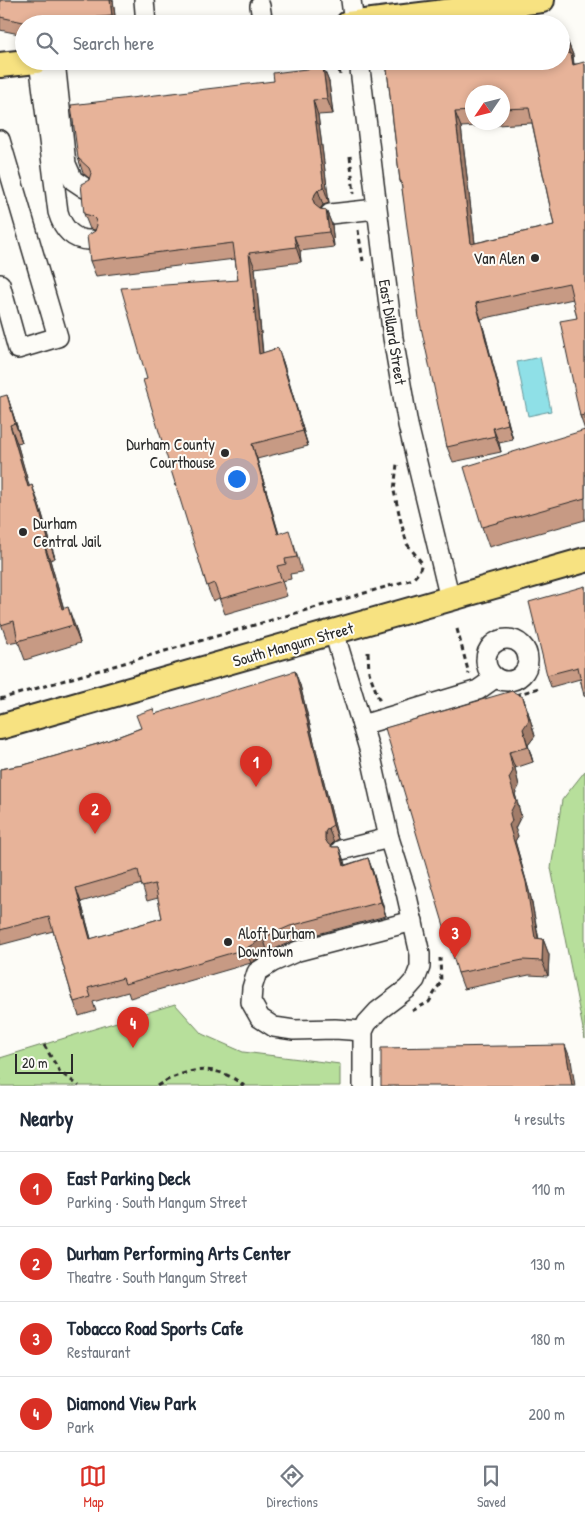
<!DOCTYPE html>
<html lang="en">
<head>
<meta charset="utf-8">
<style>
	body { margin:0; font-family:"Patrick Hand",sans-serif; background:#f6f6f7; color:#1f2937 }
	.compass { position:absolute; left:465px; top:85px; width:45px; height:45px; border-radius:50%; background:#fff; box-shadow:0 2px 8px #0003; rotate:235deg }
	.scale { position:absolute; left:15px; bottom:12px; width:58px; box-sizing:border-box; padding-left:5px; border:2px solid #2b2b2b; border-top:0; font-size:14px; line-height:18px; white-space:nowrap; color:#2b2b2b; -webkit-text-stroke:4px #fdfcf7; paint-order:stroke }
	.you { position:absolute; left:236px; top:478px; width:18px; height:18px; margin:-12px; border:4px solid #fff; border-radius:50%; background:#1a73e8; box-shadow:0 0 0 8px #1a73e833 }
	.badge { display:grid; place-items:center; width:32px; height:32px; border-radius:50%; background:#d93025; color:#fff; font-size:16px; font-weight:700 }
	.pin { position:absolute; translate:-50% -41px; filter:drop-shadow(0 1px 2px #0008) }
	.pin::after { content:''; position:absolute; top:26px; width:18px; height:15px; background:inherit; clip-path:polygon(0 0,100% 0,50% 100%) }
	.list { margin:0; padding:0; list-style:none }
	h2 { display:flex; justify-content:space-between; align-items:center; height:65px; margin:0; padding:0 20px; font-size:21px }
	h2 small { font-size:16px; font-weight:400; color:#747a83 }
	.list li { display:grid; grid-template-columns:32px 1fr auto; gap:15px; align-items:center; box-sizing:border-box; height:75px; padding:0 20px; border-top:1px solid #e0e1e3 }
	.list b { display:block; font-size:19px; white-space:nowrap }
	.list p { margin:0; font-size:16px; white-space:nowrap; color:#747a83 }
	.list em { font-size:16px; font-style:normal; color:#747a83 }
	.icon { flex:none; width:28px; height:28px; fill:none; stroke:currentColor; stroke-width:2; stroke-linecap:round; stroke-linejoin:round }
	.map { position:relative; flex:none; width:585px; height:1086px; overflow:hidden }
	.search { position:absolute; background:#fff; box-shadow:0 2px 8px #0003; left:15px; right:15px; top:15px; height:55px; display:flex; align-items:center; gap:12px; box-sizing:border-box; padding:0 18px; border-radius:28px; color:#747a83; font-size:19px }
	.sheet { height:365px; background:#fff }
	nav { display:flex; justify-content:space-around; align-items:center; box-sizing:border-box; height:70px; border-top:1px solid #e0e1e3; background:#fff; font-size:14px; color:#747a83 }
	nav a { display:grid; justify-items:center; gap:2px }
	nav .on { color:#d93025 }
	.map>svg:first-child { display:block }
</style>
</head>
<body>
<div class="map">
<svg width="585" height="1086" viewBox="0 0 585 1086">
	<rect width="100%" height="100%" fill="#fdfcf7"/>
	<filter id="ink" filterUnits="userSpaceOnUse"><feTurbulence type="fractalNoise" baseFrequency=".02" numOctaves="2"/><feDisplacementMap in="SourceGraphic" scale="10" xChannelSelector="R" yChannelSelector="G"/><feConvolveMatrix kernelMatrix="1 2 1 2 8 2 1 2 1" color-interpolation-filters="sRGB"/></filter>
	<g filter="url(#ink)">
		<g fill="#b7df9b" stroke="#718563">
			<path d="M 585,771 L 585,1039 L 551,868 L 562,800 Z"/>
			<path d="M 175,1004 L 202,1034 L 243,1052 L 340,1064 L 340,1086 L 0,1086 L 0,1058 Z"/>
		</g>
		<path fill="#8fe0e7" stroke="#67989c" d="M 540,357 L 551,411 L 528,416 L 517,362 Z"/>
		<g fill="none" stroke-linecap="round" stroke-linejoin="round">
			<defs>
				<g id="minor">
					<path d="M 144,0 L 146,24"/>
					<path d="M 351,0 L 354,24"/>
					<path d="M 260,6 L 263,24"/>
					<path d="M 39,61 L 58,212 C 63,229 73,241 91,240"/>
					<path d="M 55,61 L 66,164 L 73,180 L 85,188"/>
					<path d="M 359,61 L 393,338 L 408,425 L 450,599"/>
					<path d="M 0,140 L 58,337 L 18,349 L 0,284"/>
					<path d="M 330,214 L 376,209"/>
					<path d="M 334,632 L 370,752 L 389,838 L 406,892 L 420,954 L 420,967 L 415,980 L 407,989 L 378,1011 L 367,1023 L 363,1031 L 363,1086"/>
					<circle cx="507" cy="660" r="21"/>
					<path d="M 362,725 L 478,690 L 495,678"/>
					<path d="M 341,850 L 389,838"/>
					<path d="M 363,1031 L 335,1029 L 294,1030 L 274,1027 L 260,1018 L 251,1002 L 252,988 L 257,972 L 273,962 L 298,951 L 413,921"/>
				</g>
				<g id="major">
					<path d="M 348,24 L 542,0"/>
					<path d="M 0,65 L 36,61"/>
					<path d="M 0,727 L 585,560"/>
				</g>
			</defs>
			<use href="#minor" stroke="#2b2b2b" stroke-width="22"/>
			<use href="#major" stroke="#2b2b2b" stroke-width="28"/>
			<g stroke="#2b2b2b" stroke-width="3" stroke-dasharray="5 4" stroke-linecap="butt">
				<path d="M 338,61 L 340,75"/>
				<path d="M 350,156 L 354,194"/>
				<path d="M 358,230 L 363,261"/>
				<path d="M 457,629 L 469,674"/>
				<path d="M 368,652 L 369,672 L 380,702"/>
				<path d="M 516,695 L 539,688"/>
				<path d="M 0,699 L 413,579 L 419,572 L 422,563 L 407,544 L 401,522 L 394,491 L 397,464"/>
				<path d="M 412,1011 L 429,1002 L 441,982 L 440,958"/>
				<path d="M 44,1045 L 60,1072 L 79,1086"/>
				<path d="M 157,1086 C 186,1068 216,1062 244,1086"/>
			</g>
			<use href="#minor" stroke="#fdfcf7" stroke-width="19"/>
			<use href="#major" stroke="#f7e281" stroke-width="24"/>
		</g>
		<g fill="#c79a84" stroke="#2b2b2b" fill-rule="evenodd">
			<path d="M 0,0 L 113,0 L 116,24 L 24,24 L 24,35 L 0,30 Z"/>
			<path d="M 567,40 L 573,55 L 574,64 L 585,64 L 585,430 L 580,416 L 577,318 L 573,299 L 481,319 L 513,440 L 499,443 L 501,452 L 453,462 L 447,447 L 402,188 L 400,181 L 386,61 L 561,61 ZM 472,92 L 502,92 L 502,122 L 472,122 ZM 532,123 L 554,225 L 475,243 L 461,127 Z"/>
			<path d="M 323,67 L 329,82 L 333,114 L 318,115 L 329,203 L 323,205 L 320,209 L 326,210 L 332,225 L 334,247 L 300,251 L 301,262 L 255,268 L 263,353 L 278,348 L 283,362 L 308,446 L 257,459 L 279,534 L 294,545 L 302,572 L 290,574 L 291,579 L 282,581 L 287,596 L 225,614 L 219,598 L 213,601 L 207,586 L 147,379 L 238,280 L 235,259 L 96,276 L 90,261 L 95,230 L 90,229 L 84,214 L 89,178 L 83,173 L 78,158 L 274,81 Z"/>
			<path d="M 7,395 L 22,442 L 17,443 L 29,486 L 39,504 L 55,558 L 50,560 L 64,609 L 75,626 L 80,643 L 25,660 L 18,641 L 8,643 L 0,621 Z"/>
			<path d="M 585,430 L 585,520 L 489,547 L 482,527 Z"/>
			<path d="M 585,586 L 585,697 L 580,679 L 551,687 L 547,675 Z"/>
			<path d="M 300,685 L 338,839 L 334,842 L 331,846 L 332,847 L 339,847 L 345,865 L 368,858 L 373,872 L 386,916 L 295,940 L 268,952 L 251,963 L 130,998 L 128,992 L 93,1002 L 96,1011 L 79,1016 L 74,1002 L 53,931 L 0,945 L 0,769 L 24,765 L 101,743 L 141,728 L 155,714 ZM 142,884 L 147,901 L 158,898 L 162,918 L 91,939 L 81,902 Z"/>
			<path d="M 523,697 L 528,712 L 535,736 L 528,745 L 533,762 L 515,768 L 519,786 L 515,794 L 521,816 L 515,828 L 518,836 L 515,841 L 531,898 L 539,939 L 543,939 L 549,955 L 548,976 L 529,975 L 464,989 L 458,973 Z"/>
		</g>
		<g fill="#a27d6b" stroke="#2b2b2b">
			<path d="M 110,0 L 113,0 L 116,24 L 115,24 L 112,16 Z"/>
			<path d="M 567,40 L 573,55 L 573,62 L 576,69 L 574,70 L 569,54 Z"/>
			<path d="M 323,67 L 329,82 L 333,114 L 327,99 Z"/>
			<path d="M 313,100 L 318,115 L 329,203 L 324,188 Z"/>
			<path d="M 455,112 L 461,127 L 477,260 L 471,244 Z"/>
			<path d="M 318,190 L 323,205 L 320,209 L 319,215 L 313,200 L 315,194 Z"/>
			<path d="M 326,210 L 332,225 L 334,247 L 329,232 Z"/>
			<path d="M 294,236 L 300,251 L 301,262 L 296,247 Z"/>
			<path d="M 249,253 L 255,268 L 264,369 L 259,354 Z"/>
			<path d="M 476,303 L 481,319 L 513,440 L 508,424 Z"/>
			<path d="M 278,348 L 283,362 L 308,446 L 303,431 Z"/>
			<path d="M 7,395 L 13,414 L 22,442 L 15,423 Z"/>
			<path d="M 10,425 L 17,443 L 35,506 L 28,487 Z"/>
			<path d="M 493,428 L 499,443 L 501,452 L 495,436 Z"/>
			<path d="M 252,444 L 257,459 L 283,549 L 278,534 Z"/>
			<path d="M 32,485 L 39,504 L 55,558 L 48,539 Z"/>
			<path d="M 43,541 L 50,560 L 69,628 L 62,609 Z"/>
			<path d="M 68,607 L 75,626 L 80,643 L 73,625 Z"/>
			<path d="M 295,671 L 300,685 L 338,839 L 333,825 Z"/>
			<path d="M 523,697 L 528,712 L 535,736 L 528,745 L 533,762 L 523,729 Z"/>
			<path d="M 509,752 L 515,768 L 519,786 L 515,794 L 521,816 L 515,828 L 518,836 L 515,841 L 531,898 L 541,954 L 535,938 L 509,825 Z"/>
			<path d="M 328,828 L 334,842 L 330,846 L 330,853 L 325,839 L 325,832 Z"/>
			<path d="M 339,847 L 344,861 L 349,879 L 344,866 Z"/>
			<path d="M 368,858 L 373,872 L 386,916 L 381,902 Z"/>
			<path d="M 76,888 L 81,902 L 95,953 L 90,939 Z"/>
			<path d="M 263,938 L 268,952 L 251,963 L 245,949 Z"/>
			<path d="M 543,939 L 549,955 L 548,976 L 542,961 Z"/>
			<path d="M 565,1045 L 571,1060 L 575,1086 L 572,1086 Z"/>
		</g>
		<g fill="#e7b399" stroke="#2b2b2b" fill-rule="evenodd">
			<path d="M 0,0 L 110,0 L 112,16 L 28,23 L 0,17 Z"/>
			<path d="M 561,40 L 567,40 L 569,54 L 571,54 L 573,65 L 584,62 L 585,66 L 585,415 L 580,416 L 560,321 L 577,318 L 569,283 L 476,303 L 508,424 L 493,428 L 495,436 L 447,447 L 419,318 L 401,181 L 400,181 L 386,61 L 561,61 ZM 472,92 L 502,92 L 502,109 L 529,108 L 554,225 L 471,244 L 455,112 L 472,111 Z"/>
			<path d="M 323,67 L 327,99 L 313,100 L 324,188 L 318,190 L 315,194 L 313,200 L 315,205 L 320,209 L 326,210 L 329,232 L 294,236 L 296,247 L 249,253 L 259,354 L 278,348 L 303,431 L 252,444 L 278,534 L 289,530 L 297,557 L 285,559 L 286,564 L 277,566 L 282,581 L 220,599 L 214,583 L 207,586 L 143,380 L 147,379 L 121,288 L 238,280 L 233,243 L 90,261 L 87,236 L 95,231 L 97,225 L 95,219 L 92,216 L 84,214 L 81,184 L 89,180 L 91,173 L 89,168 L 78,158 L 71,105 L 274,81 L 273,73 Z"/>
			<path d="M 7,395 L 15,423 L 10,425 L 28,487 L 32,485 L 48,539 L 43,541 L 62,609 L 68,607 L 73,625 L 18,641 L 14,621 L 1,625 L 0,621 L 0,397 Z"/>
			<path d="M 585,430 L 585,498 L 482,527 L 464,467 Z"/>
			<path d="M 585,586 L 585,695 L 584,696 L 578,667 L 547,675 L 529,602 Z"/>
			<path d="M 295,671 L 333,825 L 328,828 L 325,832 L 325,839 L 328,844 L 332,847 L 339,847 L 344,866 L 368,858 L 381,902 L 290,926 L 263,938 L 245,949 L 125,984 L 123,978 L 88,988 L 91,997 L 74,1002 L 49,917 L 0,930 L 0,769 L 24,765 L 101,743 L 141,728 L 136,715 L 153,709 L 155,714 ZM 138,870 L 142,887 L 155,884 L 162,918 L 90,939 L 76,888 Z"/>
			<path d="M 512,691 L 523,697 L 529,720 L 523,729 L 528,747 L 509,752 L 513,771 L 509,778 L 516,801 L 510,813 L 512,821 L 509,825 L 526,882 L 535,938 L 543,939 L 542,961 L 523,960 L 458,973 L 385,728 Z"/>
			<path d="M 565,1045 L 572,1086 L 381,1086 L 381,1048 Z"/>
		</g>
	</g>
	<g fill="#2b2b2b" stroke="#fdfcf7" stroke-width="2">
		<circle cx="535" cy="258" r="5"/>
		<circle cx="225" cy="453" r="5"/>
		<circle cx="23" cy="532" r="5"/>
		<circle cx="228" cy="942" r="5"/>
	</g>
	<g text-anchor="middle" stroke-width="4" stroke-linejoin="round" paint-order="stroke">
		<g font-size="16" fill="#2b2b2b" stroke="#fdfcf7" text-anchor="end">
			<text x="525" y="264">Van Alen</text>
			<text x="215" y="450">Durham County<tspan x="215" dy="18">Courthouse</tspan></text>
			<text x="33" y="529" text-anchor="start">Durham<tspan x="33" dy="18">Central Jail</tspan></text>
			<text x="238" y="939" text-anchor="start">Aloft Durham<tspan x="238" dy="18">Downtown</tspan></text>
		</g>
		<g font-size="16" fill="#2b2b2b" stroke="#fdfcf7">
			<text transform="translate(393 332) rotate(81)" y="6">East Dillard Street</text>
			<text transform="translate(293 644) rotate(-16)" y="6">South Mangum Street</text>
		</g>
	</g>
</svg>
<svg class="compass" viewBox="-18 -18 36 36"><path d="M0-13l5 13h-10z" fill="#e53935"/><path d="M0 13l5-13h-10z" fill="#747a83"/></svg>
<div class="scale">20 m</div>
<div class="you"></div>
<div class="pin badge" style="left:256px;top:787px">1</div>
<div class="pin badge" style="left:95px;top:834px">2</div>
<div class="pin badge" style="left:455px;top:958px">3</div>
<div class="pin badge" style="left:133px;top:1048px">4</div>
<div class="search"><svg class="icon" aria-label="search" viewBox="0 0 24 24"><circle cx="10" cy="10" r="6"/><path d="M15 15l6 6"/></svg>Search here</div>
</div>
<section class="sheet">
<h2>Nearby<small>4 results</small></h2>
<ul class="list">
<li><span class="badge">1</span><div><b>East Parking Deck</b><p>Parking · South Mangum Street</p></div><em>110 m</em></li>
<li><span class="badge">2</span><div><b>Durham Performing Arts Center</b><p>Theatre · South Mangum Street</p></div><em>130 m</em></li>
<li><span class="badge">3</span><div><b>Tobacco Road Sports Cafe</b><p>Restaurant</p></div><em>180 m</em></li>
<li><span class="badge">4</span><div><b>Diamond View Park</b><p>Park</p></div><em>200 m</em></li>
</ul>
</section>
<nav>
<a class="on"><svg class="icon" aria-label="map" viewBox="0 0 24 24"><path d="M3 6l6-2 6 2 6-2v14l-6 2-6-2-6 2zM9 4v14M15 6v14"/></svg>Map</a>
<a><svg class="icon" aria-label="directions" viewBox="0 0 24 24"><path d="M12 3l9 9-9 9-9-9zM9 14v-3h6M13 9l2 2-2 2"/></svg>Directions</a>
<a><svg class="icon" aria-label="saved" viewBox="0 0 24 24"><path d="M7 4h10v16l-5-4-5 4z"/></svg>Saved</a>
</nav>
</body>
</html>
